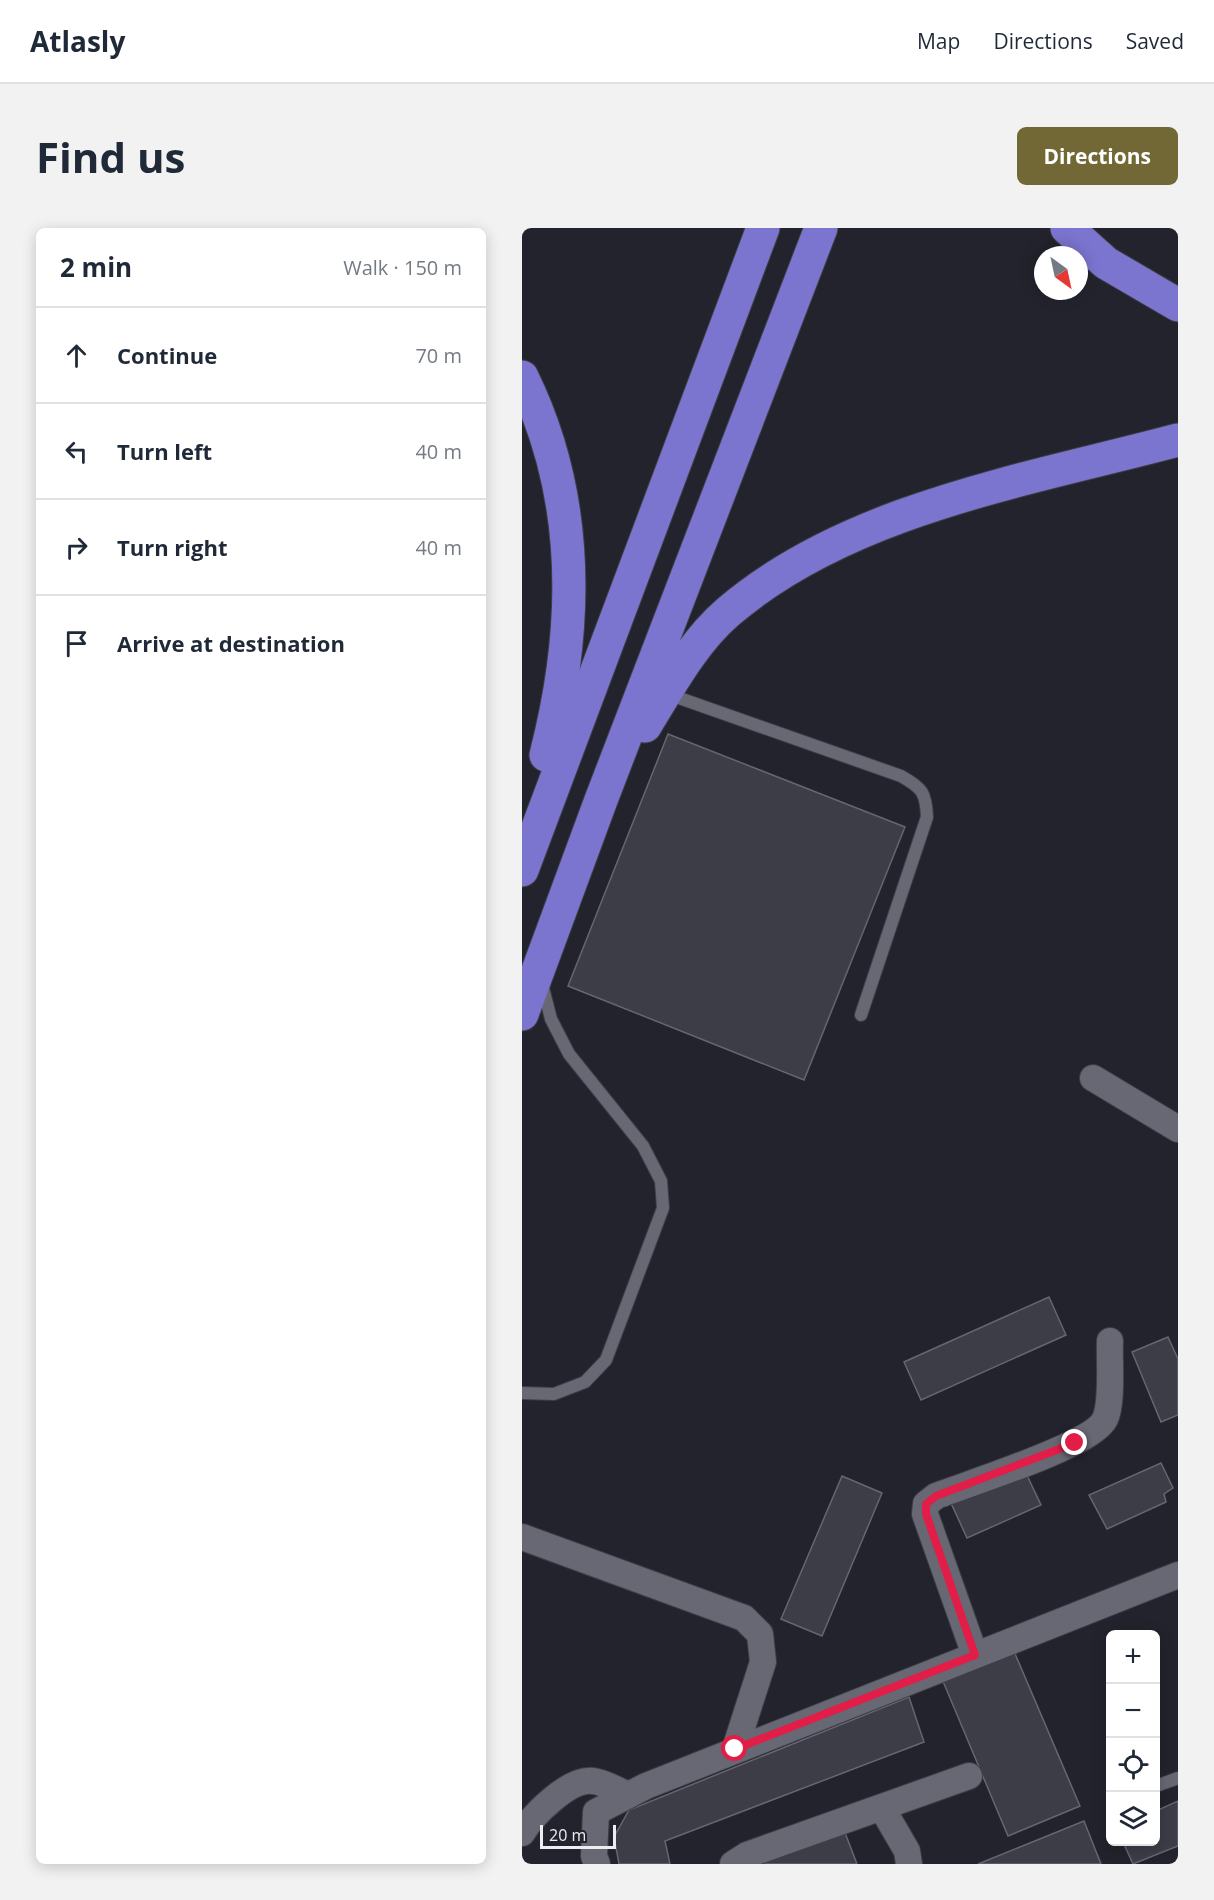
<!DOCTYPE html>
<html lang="en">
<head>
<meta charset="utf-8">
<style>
	body { margin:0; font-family:"Open Sans",sans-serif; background:#f2f2f3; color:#1f2937 }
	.controls { position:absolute; right:18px; bottom:18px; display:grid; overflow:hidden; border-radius:9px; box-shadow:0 3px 15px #0003 }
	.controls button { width:54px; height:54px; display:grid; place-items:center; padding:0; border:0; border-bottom:2px solid #e0e1e3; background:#fff; color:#1f2937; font:30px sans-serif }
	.compass { position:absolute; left:512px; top:18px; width:54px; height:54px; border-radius:50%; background:#fff; box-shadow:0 3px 15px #0003; rotate:147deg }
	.scale { position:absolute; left:18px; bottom:15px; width:76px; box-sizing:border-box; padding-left:6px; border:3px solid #ececf3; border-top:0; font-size:16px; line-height:21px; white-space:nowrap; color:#ececf3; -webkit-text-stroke:4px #23232d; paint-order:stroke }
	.stop { position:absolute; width:18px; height:18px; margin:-14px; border:4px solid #e11d48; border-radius:50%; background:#fff }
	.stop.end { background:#e11d48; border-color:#fff; box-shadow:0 2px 6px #0008 }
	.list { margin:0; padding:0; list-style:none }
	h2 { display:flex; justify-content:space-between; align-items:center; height:78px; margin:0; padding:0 24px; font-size:26px }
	h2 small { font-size:20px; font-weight:400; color:#747a83 }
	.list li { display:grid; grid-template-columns:39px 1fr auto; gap:18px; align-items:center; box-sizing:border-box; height:96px; padding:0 24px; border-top:2px solid #e0e1e3 }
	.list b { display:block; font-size:22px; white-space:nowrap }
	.list em { font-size:20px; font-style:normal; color:#747a83 }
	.icon { flex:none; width:33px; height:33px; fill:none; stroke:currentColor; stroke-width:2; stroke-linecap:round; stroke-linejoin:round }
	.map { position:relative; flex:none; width:656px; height:1636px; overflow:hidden; border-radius:9px }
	header { display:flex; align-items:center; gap:36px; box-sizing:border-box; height:84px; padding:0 30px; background:#fff; border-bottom:2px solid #e0e1e3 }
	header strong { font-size:28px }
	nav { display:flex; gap:33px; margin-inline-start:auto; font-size:21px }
	.intro { display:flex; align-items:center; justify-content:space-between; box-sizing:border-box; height:144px; padding:0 36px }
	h1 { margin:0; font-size:42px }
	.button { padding:15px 27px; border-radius:9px; background:#726836; color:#fff; font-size:21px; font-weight:700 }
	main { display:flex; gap:36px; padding:0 36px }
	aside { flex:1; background:#fff; border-radius:9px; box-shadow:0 3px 15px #0003 }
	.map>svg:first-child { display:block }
</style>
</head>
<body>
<header>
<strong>Atlasly</strong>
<nav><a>Map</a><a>Directions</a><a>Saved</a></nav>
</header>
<div class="intro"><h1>Find us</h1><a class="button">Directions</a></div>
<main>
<aside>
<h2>2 min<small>Walk · 150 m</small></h2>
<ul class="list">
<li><svg class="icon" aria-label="ahead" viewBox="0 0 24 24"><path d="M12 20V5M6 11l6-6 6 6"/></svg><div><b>Continue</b></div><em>70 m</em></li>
<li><svg class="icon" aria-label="left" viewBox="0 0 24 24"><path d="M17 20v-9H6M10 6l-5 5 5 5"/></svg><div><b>Turn left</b></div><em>40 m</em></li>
<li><svg class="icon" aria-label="right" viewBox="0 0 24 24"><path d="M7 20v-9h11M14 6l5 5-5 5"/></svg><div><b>Turn right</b></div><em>40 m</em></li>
<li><svg class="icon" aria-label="arrive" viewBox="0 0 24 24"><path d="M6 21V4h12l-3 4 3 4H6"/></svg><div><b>Arrive at destination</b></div></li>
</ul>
</aside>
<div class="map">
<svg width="656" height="1636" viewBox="0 0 656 1636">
	<rect width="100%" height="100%" fill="#23232d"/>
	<g fill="#3d3d48" stroke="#666672" stroke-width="1.5">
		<path d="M 146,506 L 383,599 L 282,852 L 46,758 Z"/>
		<path d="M 527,1069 L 544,1107 L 399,1172 L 382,1134 Z"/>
		<path d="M 646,1109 L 656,1131 L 656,1187 L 639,1194 L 610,1124 Z"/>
		<path d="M 639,1235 L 651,1260 L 642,1266 L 644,1274 L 585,1301 L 567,1267 Z"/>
		<path d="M 502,1241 L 519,1277 L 445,1310 L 429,1275 Z"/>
		<path d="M 320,1248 L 360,1265 L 300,1408 L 259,1391 Z"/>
		<path d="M 491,1421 L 558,1578 L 486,1608 L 420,1451 Z"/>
		<path d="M 387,1469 L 402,1514 L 143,1613 L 148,1636 L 97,1636 L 92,1609 L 107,1582 Z"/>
		<path d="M 656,1573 L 656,1618 L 611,1636 L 601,1614 L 634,1614 L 634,1583 Z"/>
		<path d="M 562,1593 L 579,1636 L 456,1636 Z"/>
		<path d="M 322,1602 L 335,1636 L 239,1636 Z"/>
	</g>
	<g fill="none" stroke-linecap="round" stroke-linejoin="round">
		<defs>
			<g id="lane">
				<path d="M 143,465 L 379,548 C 400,560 404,564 405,589 L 339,787"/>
				<path d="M 0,1165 L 32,1166 L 63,1154 L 84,1132 L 141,980 L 139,953 L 121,918 L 47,826 L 29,791 L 20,756"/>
				<path d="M 634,1558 L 656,1550"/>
			</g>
			<g id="street">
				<path d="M 571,850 L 656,901"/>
				<path d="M 0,1309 L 222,1390 L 238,1406 L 241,1434 L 213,1521"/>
				<path d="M 453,1427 L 403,1286 L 404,1276 L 414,1268 C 445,1256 571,1217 583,1191 C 591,1174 587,1133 588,1113"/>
				<path d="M 360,1580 L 385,1623 L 387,1636"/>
				<path d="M 0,1605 C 11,1587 47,1550 71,1553 C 82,1554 96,1563 107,1567"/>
				<path d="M 75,1636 L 72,1628 L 74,1584 L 124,1558 L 656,1347"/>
				<path d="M 211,1636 L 225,1627 L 447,1548"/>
			</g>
			<g id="highway">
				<path d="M 545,0 L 584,35 L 656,77"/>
				<path d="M 0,149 C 59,269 57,399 24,527"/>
				<path d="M 123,498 C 147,459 171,414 206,384 C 326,281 506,252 656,212"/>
				<path d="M 0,642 L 241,0"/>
				<path d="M 0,786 L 79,572 L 299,0"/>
			</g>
		</defs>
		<use href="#lane" stroke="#3e3e46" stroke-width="14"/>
		<use href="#street" stroke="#3e3e46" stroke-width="28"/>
		<use href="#highway" stroke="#3e3e46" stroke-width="35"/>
		<use href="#lane" stroke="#676873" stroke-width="12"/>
		<use href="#street" stroke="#676873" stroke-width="26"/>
		<use href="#highway" stroke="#7c75d0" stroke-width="33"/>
	</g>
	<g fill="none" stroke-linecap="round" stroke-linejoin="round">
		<path stroke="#e11d48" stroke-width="8" d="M 213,1521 L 453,1427 L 404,1286 L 404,1276 L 414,1268 L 553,1215"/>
	</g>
</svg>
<div class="controls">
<button>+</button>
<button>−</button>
<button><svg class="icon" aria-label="locate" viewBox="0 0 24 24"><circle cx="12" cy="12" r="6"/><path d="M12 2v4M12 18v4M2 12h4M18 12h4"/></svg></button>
<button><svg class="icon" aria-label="layers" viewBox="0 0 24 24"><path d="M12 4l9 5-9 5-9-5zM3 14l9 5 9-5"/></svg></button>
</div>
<svg class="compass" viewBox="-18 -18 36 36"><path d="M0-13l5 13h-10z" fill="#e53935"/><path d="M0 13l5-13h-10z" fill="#747a83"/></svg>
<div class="scale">20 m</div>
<div class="stop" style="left:213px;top:1521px"></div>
<div class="stop end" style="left:553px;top:1215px"></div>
</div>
</main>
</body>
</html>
